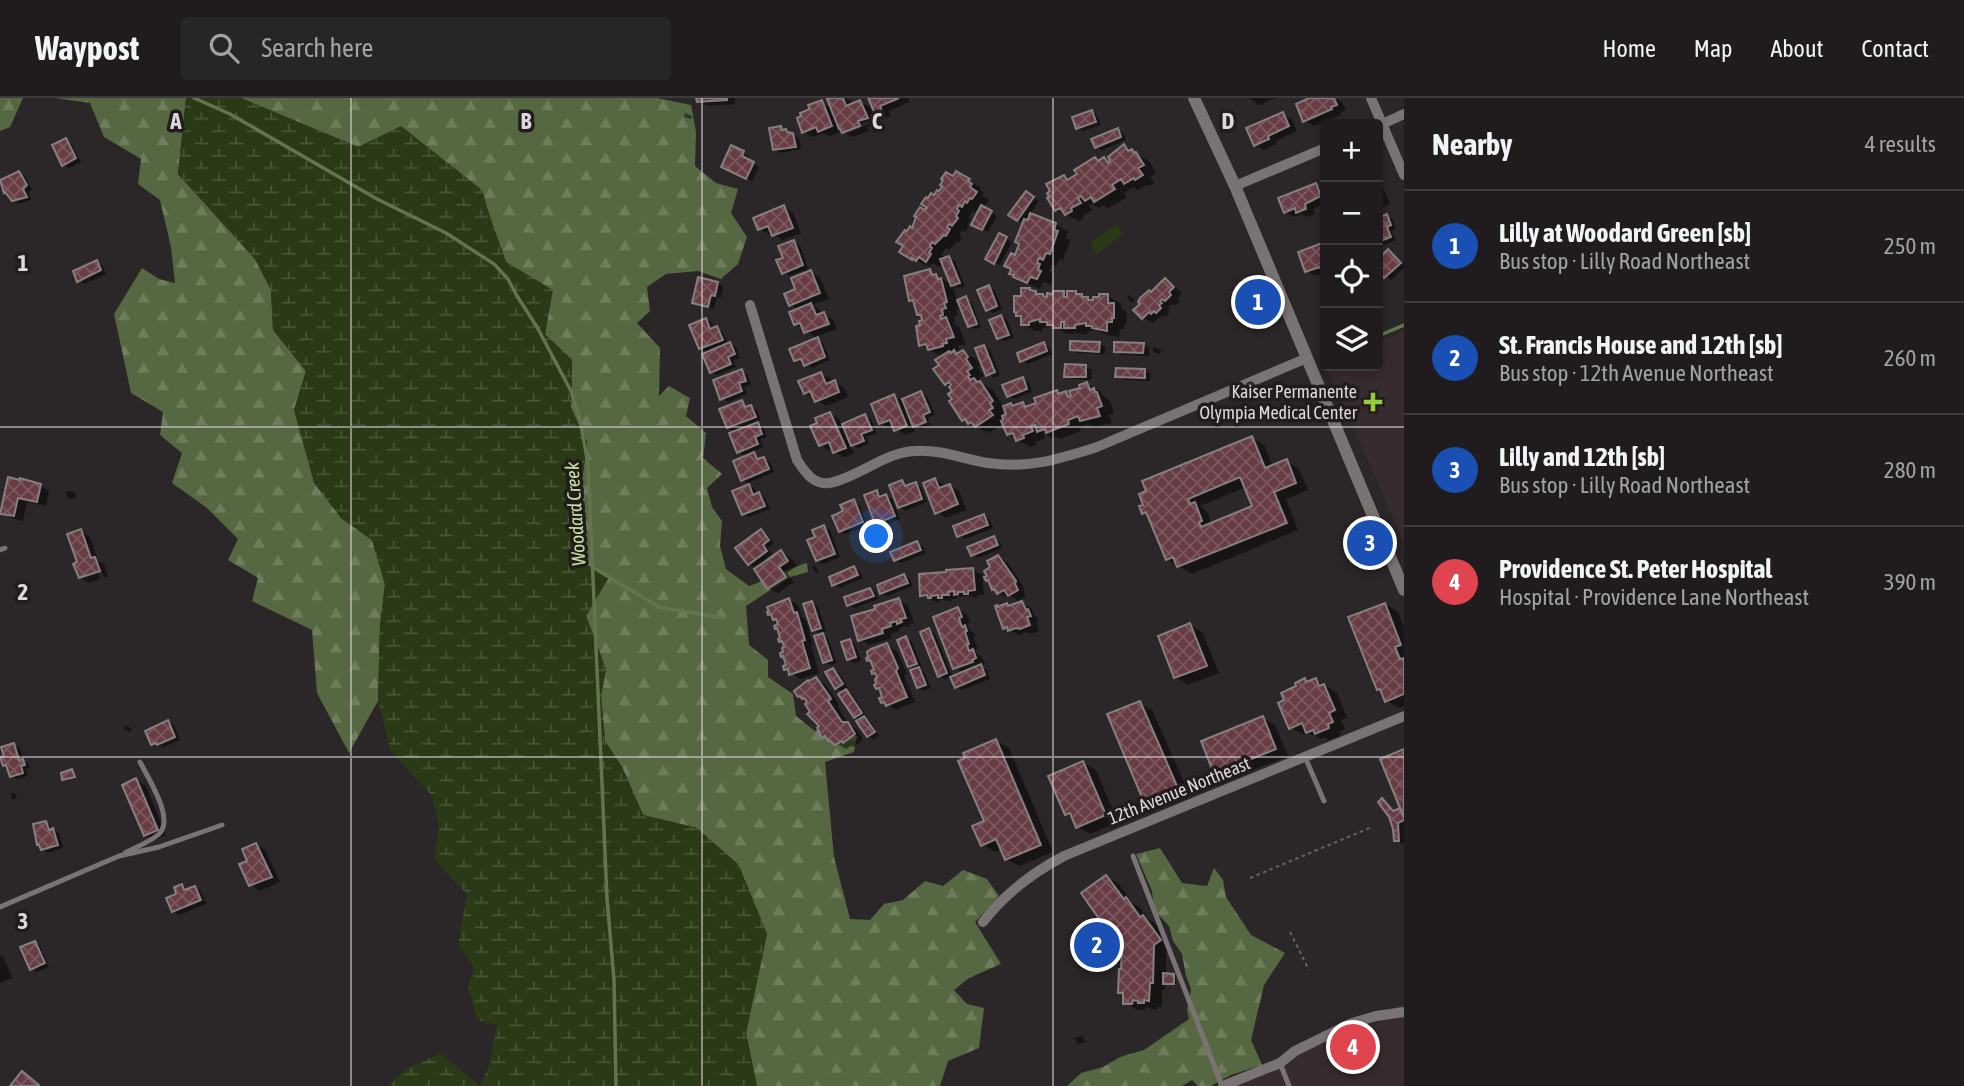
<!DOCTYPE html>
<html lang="en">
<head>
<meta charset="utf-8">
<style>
	body { margin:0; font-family:"Asap Condensed",sans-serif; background:#282526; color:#f1f3f6 }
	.controls { position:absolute; right:21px; top:21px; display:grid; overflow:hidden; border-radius:7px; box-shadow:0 4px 10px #0003 }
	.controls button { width:63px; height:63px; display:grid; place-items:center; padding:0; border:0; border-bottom:2px solid #3d3a3b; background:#201c1d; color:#f1f3f6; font:35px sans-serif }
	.you { position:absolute; left:877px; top:439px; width:24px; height:24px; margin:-18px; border:5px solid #fff; border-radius:50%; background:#1a73e8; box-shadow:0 0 0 10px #1a73e833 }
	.badge { display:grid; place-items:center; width:46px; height:46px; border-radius:50%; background:#db2777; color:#fff; font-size:23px; font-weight:700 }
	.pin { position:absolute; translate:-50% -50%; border:4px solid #fff; box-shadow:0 2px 7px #0006 }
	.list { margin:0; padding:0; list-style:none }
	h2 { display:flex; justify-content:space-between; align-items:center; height:91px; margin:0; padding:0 28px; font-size:30px }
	h2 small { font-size:23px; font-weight:400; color:#a2a1a4 }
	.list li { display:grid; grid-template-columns:46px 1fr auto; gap:21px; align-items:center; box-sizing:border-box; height:112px; padding:0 28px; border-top:2px solid #3d3a3b }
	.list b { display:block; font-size:26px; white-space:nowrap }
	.list p { margin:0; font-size:23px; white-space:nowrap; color:#a2a1a4 }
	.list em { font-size:23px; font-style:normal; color:#a2a1a4 }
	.icon { flex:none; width:38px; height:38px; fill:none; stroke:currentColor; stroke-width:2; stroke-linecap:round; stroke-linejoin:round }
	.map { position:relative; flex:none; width:1404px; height:988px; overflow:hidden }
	header { display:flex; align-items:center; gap:42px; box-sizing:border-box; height:98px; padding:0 35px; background:#201c1d; border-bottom:2px solid #3d3a3b }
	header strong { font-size:33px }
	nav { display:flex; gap:38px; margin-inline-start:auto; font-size:24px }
	.search { width:490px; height:63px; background:#282526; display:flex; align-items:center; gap:18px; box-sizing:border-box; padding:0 24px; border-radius:7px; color:#a2a1a4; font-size:26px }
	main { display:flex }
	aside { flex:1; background:#201c1d }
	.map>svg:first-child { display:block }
</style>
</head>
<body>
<header>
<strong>Waypost</strong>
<div class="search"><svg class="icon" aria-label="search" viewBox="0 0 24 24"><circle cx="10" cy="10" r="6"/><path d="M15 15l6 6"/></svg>Search here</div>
<nav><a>Home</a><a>Map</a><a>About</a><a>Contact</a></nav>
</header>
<main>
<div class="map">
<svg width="1404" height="988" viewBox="0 0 1404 988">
	<defs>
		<pattern id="forest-firs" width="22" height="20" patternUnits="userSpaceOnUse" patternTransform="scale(1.75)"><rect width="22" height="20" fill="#566841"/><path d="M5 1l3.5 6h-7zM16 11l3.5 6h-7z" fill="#6e7d5c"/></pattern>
		<pattern id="wetland-marsh" width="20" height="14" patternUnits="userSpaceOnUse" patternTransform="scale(1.75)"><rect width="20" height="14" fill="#2a3916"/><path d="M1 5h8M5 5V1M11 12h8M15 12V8" fill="none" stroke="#485537"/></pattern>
		<pattern id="building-cross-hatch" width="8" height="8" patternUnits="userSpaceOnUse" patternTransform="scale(1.75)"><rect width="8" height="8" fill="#683c45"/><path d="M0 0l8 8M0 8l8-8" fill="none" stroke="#7d585f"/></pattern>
	</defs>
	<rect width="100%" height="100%" fill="#2b2627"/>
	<g fill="#382b2d">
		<path d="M 1404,233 L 1404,444 L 1326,268 L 1378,268 L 1378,244 Z"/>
		<path d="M 1404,906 L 1404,988 L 1223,988 L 1352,925 Z"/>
	</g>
	<g fill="url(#forest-firs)">
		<path d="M 0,0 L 23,0 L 10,29 L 0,33 Z"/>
		<path d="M 55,0 L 186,0 L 178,76 L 255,161 L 271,192 L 273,232 L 306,273 L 294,312 L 341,420 L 372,442 L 385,486 L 380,528 L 378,603 L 349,655 L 317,595 L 312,532 L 252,503 L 258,480 L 228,462 L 238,441 L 207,410 L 172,385 L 182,355 L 160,337 L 163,314 L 131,295 L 114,216 L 142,170 L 159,181 L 175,185 L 171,149 L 160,102 L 138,86 L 141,61 L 104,39 L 90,5 Z"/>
		<path d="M 241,0 L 657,0 L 691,7 L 696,34 L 695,68 L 716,85 L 738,91 L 731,115 L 747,139 L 738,166 L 721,181 L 698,173 L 666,176 L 647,189 L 650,213 L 637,225 L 660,250 L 659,298 L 669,288 L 690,300 L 686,318 L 706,335 L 703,360 L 722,376 L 707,390 L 712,409 L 722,423 L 720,448 L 726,471 L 749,488 C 770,481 786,471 807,465 L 808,474 L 790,479 L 746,508 L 749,547 L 768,562 L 768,579 L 793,596 L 796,618 L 815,633 L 857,638 L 854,654 L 825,664 L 834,759 L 850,821 L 870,822 L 884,806 L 903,802 L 925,783 L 943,788 L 963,772 L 987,781 L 999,798 L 975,824 L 1001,866 L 969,880 L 954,892 L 967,906 L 984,910 L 979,950 L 948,963 L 940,988 L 757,988 L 746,935 L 767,836 L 697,730 L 643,717 L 622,669 L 605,643 L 601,598 L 606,571 L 586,518 L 609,479 L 587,468 L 581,390 L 587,344 L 571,310 L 572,262 L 545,237 L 552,192 L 506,164 L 489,116 L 482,92 L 358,49 Z"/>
		<path d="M 1160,750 L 1182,785 L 1207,788 L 1214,770 L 1223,782 L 1226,799 L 1251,837 L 1285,855 L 1264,887 L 1251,942 L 1262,967 L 1231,977 L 1211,988 L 1198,988 L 1192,982 L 1182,988 L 1067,988 L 1081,975 L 1103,969 L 1120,959 L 1144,952 L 1189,921 L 1187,912 L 1191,891 L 1186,878 L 1182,856 L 1173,843 L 1169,828 L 1154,812 L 1152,793 L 1136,756 Z"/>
	</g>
	<path fill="url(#wetland-marsh)" d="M 186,0 L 241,0 L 358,49 L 401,28 L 482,92 L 489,116 L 506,164 L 553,192 L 545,236 L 572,262 L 571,310 L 587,344 L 581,390 L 587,467 L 609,479 L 586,518 L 606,571 L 601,598 L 605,643 L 622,669 L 643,717 L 697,730 L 739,767 L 767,836 L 746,935 L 757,988 L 389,988 L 403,973 L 440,955 L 480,988 L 489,967 L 497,927 L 477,922 L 468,888 L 474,870 L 458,846 L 467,796 L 434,761 L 439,729 L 432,698 L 391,653 L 378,603 L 380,528 L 385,486 L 372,442 L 341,420 L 314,385 L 294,312 L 306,273 L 273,232 L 271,192 L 255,161 L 178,76 Z"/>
	<path fill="#2a3916" d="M 1116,126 L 1123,136 L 1097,156 L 1090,145 Z"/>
	<g fill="#0007" fill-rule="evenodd">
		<path d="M 698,0 L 735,0 L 735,6 L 708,8 L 698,3 Z"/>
		<path d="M 835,0 L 845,0 L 851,3 L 852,7 L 860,4 L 870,9 L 876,25 L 867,29 L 869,33 L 853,39 L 846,36 L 869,26 L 868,23 L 846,32 L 846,35 L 843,33 L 829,38 L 823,35 L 813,39 L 804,34 L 812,12 L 821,4 L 832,10 Z"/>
		<path d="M 870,0 L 908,0 L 910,4 L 888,13 L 891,18 L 886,20 L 876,15 Z"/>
		<path d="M 1249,0 L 1276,0 L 1259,7 Z"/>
		<path d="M 1314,0 L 1335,0 L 1342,4 L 1346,12 L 1340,15 L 1341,17 L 1314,28 L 1305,23 Z"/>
		<path d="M 1092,14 L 1097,17 L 1101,27 L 1083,33 L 1077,30 Z"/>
		<path d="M 685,15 L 692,18 L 691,21 L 684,19 Z"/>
		<path d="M 1283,16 L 1292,22 L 1297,33 L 1276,43 L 1277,46 L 1264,52 L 1255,47 Z"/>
		<path d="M 781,29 L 799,40 L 801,51 L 781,55 L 775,51 Z"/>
		<path d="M 1118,32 L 1124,36 L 1126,42 L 1102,52 L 1096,49 Z"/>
		<path d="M 66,42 L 71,46 L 81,64 L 69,70 L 63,67 Z"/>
		<path d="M 1124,48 L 1149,63 L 1156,75 L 1150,78 L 1154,85 L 1149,88 L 1147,87 L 1138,92 L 1133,89 L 1124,95 L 1127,99 L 1108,110 L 1103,107 L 1099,110 L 1092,106 L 1089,107 L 1092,112 L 1082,118 L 1084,120 L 1079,123 L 1056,112 L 1064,79 L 1070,82 L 1095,61 L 1100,64 L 1104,61 L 1115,68 Z"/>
		<path d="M 732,50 L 749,58 L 747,62 L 759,69 L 752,83 L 729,72 Z"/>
		<path d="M 19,75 L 25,78 L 32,92 L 28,94 L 31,102 L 19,106 L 13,102 Z"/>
		<path d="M 957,75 L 981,90 L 980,92 L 984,95 L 982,98 L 989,102 L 986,107 L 980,107 L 975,115 L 973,113 L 968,120 L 971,121 L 967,127 L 969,128 L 965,134 L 962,132 L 959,138 L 962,140 L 959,144 L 957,143 L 949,152 L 946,150 L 941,157 L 944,158 L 941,163 L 949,160 L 955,163 L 965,188 L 958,190 L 953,187 L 957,204 L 965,200 L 971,204 L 981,229 L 975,231 L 969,228 L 962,210 L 956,212 L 958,217 L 954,218 L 955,224 L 952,225 L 959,229 L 966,246 L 958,248 L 959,252 L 952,253 L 958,257 L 963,254 L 976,261 L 980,267 L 977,268 L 984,278 L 979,280 L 981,285 L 993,292 L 1004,310 L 1023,306 L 1029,309 L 1057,294 L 1061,297 L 1065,295 L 1073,300 L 1087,286 L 1100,293 L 1101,296 L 1110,303 L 1114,315 L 1109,317 L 1112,325 L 1094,329 L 1088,326 L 1080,329 L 1081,333 L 1060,341 L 1055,338 L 1052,340 L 1043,335 L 1045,340 L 1035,344 L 1036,347 L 1030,349 L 1008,336 L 1004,325 L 989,335 L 963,322 L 955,294 L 946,285 L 941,267 L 943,259 L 921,247 L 923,219 L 919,216 L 916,205 L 911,202 L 930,173 L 952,187 L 943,164 L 940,169 L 932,165 L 930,168 L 926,166 L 925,167 L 901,153 L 934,99 ZM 1006,310 L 1009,324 L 1002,313 Z"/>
		<path d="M 1378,78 L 1390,106 L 1378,112 Z"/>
		<path d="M 1316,87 L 1325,93 L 1325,105 L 1313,111 L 1315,116 L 1307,119 L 1302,116 L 1294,119 L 1285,114 Z"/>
		<path d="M 1032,99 L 1039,103 L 1025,123 L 1029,124 L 1031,117 L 1056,126 L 1068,134 L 1066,140 L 1070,142 L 1063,162 L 1059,161 L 1056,168 L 1052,166 L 1049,173 L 1052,175 L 1051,187 L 1043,184 L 1040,191 L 1015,179 L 1016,159 L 1024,125 L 1011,116 Z"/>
		<path d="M 784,109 L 793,115 L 801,135 L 783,142 L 774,137 L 773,135 L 769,136 L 759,131 Z"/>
		<path d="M 982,110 L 997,118 L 988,134 L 973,126 Z"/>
		<path d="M 1386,118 L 1392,121 L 1396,130 L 1391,133 L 1396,142 L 1378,150 L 1378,122 Z"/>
		<path d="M 999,137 L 1012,144 L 1000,167 L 988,161 Z"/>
		<path d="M 794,144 L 800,147 L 808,171 L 789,178 L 783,174 L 785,161 Z"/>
		<path d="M 1324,145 L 1325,175 L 1316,178 L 1307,173 Z"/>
		<path d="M 1388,154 L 1404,167 L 1404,170 L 1391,182 L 1378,171 L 1378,164 Z"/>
		<path d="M 97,164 L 103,168 L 106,176 L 84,186 L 79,183 Z"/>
		<path d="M 811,174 L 820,180 L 829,201 L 812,207 L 820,212 L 822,217 L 833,221 L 837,231 L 815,239 L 796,226 L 799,212 L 790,207 Z"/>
		<path d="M 1165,182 L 1174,187 L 1182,195 L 1177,200 L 1180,203 L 1175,207 L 1172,206 L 1168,209 L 1170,211 L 1167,214 L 1169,216 L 1166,219 L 1164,217 L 1161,220 L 1159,219 L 1153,225 L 1143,220 L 1136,212 Z"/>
		<path d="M 718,185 L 723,189 L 721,200 L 717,199 L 714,211 L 694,204 Z"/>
		<path d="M 989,189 L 995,193 L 1002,211 L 993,215 L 987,212 Z"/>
		<path d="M 1030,192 L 1046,200 L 1064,195 L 1068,197 L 1075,195 L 1094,205 L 1108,198 L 1121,206 L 1121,210 L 1127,214 L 1126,227 L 1124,226 L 1124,231 L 1120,231 L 1119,239 L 1107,237 L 1097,232 L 1087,234 L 1087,237 L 1079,236 L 1074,234 L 1074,236 L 1068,236 L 1059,232 L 1070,232 L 1070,229 L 1053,228 L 1056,231 L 1051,228 L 1042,230 L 1042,233 L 1035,233 L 1022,226 L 1023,220 L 1018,217 L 1023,200 Z"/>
		<path d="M 1129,197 L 1135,202 L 1132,205 L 1127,200 Z"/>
		<path d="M 1001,219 L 1007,222 L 1014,240 L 1004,243 L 999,240 Z"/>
		<path d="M 706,222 L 712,225 L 714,231 L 717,230 L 723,234 L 728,247 L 730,246 L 736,249 L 740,260 L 733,262 L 736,269 L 717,277 L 711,274 L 709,255 L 700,250 Z"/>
		<path d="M 818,241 L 823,245 L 830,262 L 811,270 L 804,264 L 802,266 L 796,262 Z"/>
		<path d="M 1099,245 L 1105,249 L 1105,256 L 1077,255 L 1072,251 Z"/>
		<path d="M 1044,246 L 1050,250 L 1052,256 L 1028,266 L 1022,263 Z"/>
		<path d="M 1143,247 L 1149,250 L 1149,258 L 1121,257 L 1115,253 Z"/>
		<path d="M 984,249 L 990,252 L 1000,277 L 994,280 L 988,276 Z"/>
		<path d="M 1153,249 L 1161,251 L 1160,256 L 1153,254 Z"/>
		<path d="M 1086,269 L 1092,272 L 1091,282 L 1072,281 L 1066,278 Z"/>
		<path d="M 741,273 L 747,276 L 751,286 L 744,289 L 747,296 L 728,304 L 722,300 Z"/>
		<path d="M 1145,273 L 1151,276 L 1150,283 L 1123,282 L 1117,278 Z"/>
		<path d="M 821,276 L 831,281 L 832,285 L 835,284 L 844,290 L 848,299 L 826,308 L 805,295 Z"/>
		<path d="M 1023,281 L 1029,284 L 1032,294 L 1014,301 L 1008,298 Z"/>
		<path d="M 921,295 L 927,298 L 935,317 L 928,320 L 930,327 L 920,331 L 913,327 L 915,333 L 905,337 L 896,331 L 894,328 L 890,330 L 880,325 L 894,298 L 902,303 Z"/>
		<path d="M 742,304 L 748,310 L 751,309 L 757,312 L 761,322 L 755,324 L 763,329 L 767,339 L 760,342 L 763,349 L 751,354 L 761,362 L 764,361 L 770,364 L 774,374 L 748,385 L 742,381 L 748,359 L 738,354 L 737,334 L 728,329 Z"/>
		<path d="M 830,316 L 839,321 L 842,327 L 865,318 L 871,321 L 877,335 L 866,339 L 869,346 L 858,350 L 850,346 L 854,355 L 844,359 L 834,354 L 833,351 L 829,352 L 820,347 Z"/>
		<path d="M 1252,340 L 1265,348 L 1273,369 L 1287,363 L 1299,371 L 1308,392 L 1286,401 L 1298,432 L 1192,476 L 1167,461 L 1150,418 L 1144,415 ZM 1246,389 L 1254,409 L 1212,426 L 1207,414 L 1200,408 Z"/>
		<path d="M 935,381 L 944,387 L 945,390 L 950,388 L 959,393 L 966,412 L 946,420 L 937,414 Z"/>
		<path d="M 9,382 L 40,388 L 49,393 L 46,408 L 27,404 L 23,423 L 12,420 L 2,415 Z"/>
		<path d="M 902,384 L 908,387 L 915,386 L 921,389 L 927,404 L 905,413 L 899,409 Z"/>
		<path d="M 749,388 L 755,391 L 757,397 L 759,396 L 765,400 L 770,411 L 749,419 L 743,416 Z"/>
		<path d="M 72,393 L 75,394 L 76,400 L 70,401 L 67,399 L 66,394 Z"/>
		<path d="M 877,394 L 892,401 L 900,421 L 882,428 L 876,425 Z"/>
		<path d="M 853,403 L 859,407 L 868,428 L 846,436 L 840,433 L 845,414 Z"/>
		<path d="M 984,418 L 989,421 L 993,430 L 965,441 L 959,438 Z"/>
		<path d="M 824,429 L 830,432 L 840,459 L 823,466 L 817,462 L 817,440 Z"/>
		<path d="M 81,433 L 90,439 L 98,463 L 104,466 L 108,478 L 104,480 L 97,461 L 94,461 L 100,481 L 89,485 L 80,479 Z"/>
		<path d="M 761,433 L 767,436 L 774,446 L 767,450 L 772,456 L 764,462 L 765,465 L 781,454 L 791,460 L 797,468 L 787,475 L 794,484 L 778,495 L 768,490 L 757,470 L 749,466 Z"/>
		<path d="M 994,440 L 1000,444 L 1002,450 L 978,460 L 972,456 Z"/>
		<path d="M 917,445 L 923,449 L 926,455 L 901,465 L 895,462 Z"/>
		<path d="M 998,459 L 1008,465 L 1024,490 L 1023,492 L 1026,498 L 1018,503 L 1011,498 L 1008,500 L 993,491 L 991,484 L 988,482 Z"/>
		<path d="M 815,468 L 819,474 L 816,475 L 812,469 Z"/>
		<path d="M 854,470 L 860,474 L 863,480 L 840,490 L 834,486 Z"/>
		<path d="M 973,472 L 982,477 L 984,497 L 977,497 L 977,500 L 971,498 L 957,498 L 957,501 L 951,501 L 951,504 L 945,502 L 940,502 L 939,505 L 921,497 Z"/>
		<path d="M 904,478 L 910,481 L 913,488 L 887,498 L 882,495 Z"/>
		<path d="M 870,491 L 876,495 L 878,501 L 854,510 L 849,507 Z"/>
		<path d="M 789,502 L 798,507 L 802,519 L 806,522 L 813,547 L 811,548 L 819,575 L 800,581 L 786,571 L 788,568 L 786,550 L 778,523 L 775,521 Z"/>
		<path d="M 899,502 L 908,508 L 914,525 L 909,526 L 910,529 L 905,528 L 899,530 L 899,533 L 890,536 L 892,540 L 869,547 L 860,541 L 877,512 Z"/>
		<path d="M 812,505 L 818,508 L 826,533 L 820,535 L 828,540 L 837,565 L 830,567 L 824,564 L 822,537 L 814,532 Z"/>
		<path d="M 1022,505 L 1032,511 L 1034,517 L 1037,519 L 1039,523 L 1036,524 L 1039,533 L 1030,536 L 1027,534 L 1019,537 L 1004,529 L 1007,507 L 1011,509 Z"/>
		<path d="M 1385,506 L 1398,514 L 1404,530 L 1404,608 L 1399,610 L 1387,603 L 1383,593 L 1379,590 Z"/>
		<path d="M 958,511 L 967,517 L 970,524 L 967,526 L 970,532 L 976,538 L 973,539 L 978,551 L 975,552 L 977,555 L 982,559 L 985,565 L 980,568 L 987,572 L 990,581 L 962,592 L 956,589 L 964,575 L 955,569 Z"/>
		<path d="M 1190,527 L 1203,535 L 1219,575 L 1188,587 L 1176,579 Z"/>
		<path d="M 929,532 L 935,536 L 952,578 L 945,581 L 939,578 Z"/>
		<path d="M 906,540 L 912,544 L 922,569 L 918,571 L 924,574 L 931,590 L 924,593 L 918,589 L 916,572 L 910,568 Z"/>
		<path d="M 850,543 L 855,546 L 861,562 L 854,565 L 848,561 Z"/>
		<path d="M 887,547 L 897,553 L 907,576 L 904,578 L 915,604 L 896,612 L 883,604 L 884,600 L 882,592 L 877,590 L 878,578 L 874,575 L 876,573 L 873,565 L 869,562 Z"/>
		<path d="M 833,572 L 839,575 L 848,590 L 844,592 L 852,596 L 867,619 L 865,620 L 870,623 L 879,638 L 874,641 L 868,638 L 861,622 L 855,619 L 844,594 L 836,590 Z"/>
		<path d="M 816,581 L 825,586 L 839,606 L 838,609 L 843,618 L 851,628 L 857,631 L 863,642 L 854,649 L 851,648 L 846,651 L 824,638 L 822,629 L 807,602 L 800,598 Z"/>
		<path d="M 1305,582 L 1309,585 L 1316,582 L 1337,595 L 1347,620 L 1341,622 L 1345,631 L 1339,633 L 1341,637 L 1329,642 L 1324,639 L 1321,641 L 1309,635 L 1304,637 L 1291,630 L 1299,589 Z"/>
		<path d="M 1139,605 L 1152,612 L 1189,695 L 1157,708 L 1144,701 Z"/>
		<path d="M 1263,620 L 1275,627 L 1288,658 L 1228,682 L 1215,674 Z"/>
		<path d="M 168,624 L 174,627 L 180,642 L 164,649 L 162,648 L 158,649 L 152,646 Z"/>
		<path d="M 125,628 L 132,630 L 130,634 L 124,632 Z"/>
		<path d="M 996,643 L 1009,650 L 1053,754 L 1019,768 L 1006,761 L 1002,751 L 995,754 L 982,746 Z"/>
		<path d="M 14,647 L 20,650 L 24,663 L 29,666 L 30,670 L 26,671 L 28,678 L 17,681 L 11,678 L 8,669 L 4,667 Z"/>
		<path d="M 1404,653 L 1404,746 L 1402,746 L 1396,742 L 1395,730 L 1382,702 L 1388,705 L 1395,714 L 1402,711 Z"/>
		<path d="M 1083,665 L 1096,672 L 1118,724 L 1090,736 L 1077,728 L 1074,720 L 1066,716 Z"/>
		<path d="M 136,682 L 146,688 L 166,737 L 154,742 L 145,737 Z"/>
		<path d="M 13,695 L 16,697 L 17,701 L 12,701 L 11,696 Z"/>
		<path d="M 46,724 L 59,736 L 63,750 L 48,755 L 42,751 Z"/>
		<path d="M 256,746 L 265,752 L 280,784 L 260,793 L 251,787 L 249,764 Z"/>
		<path d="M 1106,779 L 1119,786 L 1132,805 L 1139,809 L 1149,822 L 1156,826 L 1172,850 L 1166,854 L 1166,877 L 1176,879 L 1176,886 L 1166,886 L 1165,891 L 1162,892 L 1162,909 L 1157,909 L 1157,912 L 1145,909 L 1145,912 L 1138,912 L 1125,905 L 1125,897 L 1120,894 L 1123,865 L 1120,866 L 1107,858 L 1120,841 L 1111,828 L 1103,824 Z"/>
		<path d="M 182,788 L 188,791 L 195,790 L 201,793 L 206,806 L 179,817 L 173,813 Z"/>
		<path d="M 35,845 L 40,848 L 49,869 L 37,874 L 32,870 Z"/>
		<path d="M 0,857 L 4,860 L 12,880 L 0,885 Z"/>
		<path d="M 1082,938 L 1086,944 L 1078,946 L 1074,940 Z"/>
	</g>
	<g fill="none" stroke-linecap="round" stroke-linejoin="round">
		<g stroke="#63754e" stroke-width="3.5">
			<path d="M 194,0 L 230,16 L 377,101 L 446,135 L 494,166 L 508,181 L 517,198 L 537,229 L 571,293 L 580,322 L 588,366 L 607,800 L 614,882 L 616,988"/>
			<path d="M 1378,238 L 1404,227"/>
			<path d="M 594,470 L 659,509 L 723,520"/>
		</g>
	</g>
	<g fill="url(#building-cross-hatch)" stroke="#867f80" stroke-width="2" fill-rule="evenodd">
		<path d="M 696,0 L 727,0 L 727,2 L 697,4 Z"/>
		<path d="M 831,0 L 843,0 L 846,8 L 860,2 L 868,20 L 858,23 L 860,28 L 842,35 L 840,31 L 839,31 L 827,1 Z"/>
		<path d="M 868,0 L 899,0 L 880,8 L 882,13 L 875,16 Z"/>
		<path d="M 1309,0 L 1334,0 L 1337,7 L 1331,9 L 1332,11 L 1303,24 L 1296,6 Z"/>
		<path d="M 822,2 L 832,28 L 818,34 L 816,29 L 802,35 L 797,20 L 801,18 L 800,15 L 810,11 L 808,7 Z"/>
		<path d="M 1092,12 L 1096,24 L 1076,31 L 1072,19 Z"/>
		<path d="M 1283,14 L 1289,28 L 1268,38 L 1269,41 L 1254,48 L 1246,30 Z"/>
		<path d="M 781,28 L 782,32 L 786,31 L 787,34 L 793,35 L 796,49 L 773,52 L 769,30 Z"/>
		<path d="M 1118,30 L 1121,39 L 1095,50 L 1091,41 Z"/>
		<path d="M 66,40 L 76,60 L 62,68 L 52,47 Z"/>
		<path d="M 1124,46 L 1128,53 L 1132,51 L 1134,55 L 1136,54 L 1144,67 L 1138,70 L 1143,77 L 1135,82 L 1134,80 L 1124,86 L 1121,81 L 1112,87 L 1115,91 L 1094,104 L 1091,99 L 1085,103 L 1081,98 L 1078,100 L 1081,105 L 1071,110 L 1072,113 L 1065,117 L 1060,110 L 1055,113 L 1047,100 L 1049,99 L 1047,95 L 1050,93 L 1046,86 L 1064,77 L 1067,82 L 1077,76 L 1074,72 L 1095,59 L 1098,63 L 1104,59 L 1108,65 L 1110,63 L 1108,59 Z"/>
		<path d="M 731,47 L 744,53 L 742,58 L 754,64 L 746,81 L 721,69 Z"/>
		<path d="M 19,73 L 27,87 L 23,91 L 27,99 L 12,103 L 5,94 L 4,95 L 0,82 Z"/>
		<path d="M 956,73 L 970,81 L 968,83 L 972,86 L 970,89 L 977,94 L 972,101 L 970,100 L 967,105 L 965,103 L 962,109 L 959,107 L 957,111 L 959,113 L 956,118 L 958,120 L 952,128 L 949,126 L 947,129 L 950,131 L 946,138 L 944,137 L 935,146 L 932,144 L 930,148 L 932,150 L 929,155 L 931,156 L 926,164 L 919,159 L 916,163 L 912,160 L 912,162 L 899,154 L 903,148 L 896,144 L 905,132 L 907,133 L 910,128 L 912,130 L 916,119 L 914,118 L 920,109 L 925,112 L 927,110 L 921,106 L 926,99 L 928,100 L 931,95 L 934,97 L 937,92 L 939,93 L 942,89 L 940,87 L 943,82 L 941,81 L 946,74 L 953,78 Z"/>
		<path d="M 1316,85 L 1321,98 L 1305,106 L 1306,111 L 1296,115 L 1295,110 L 1284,115 L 1278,100 Z"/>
		<path d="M 1026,93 L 1034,99 L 1017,123 L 1008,117 Z"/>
		<path d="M 784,107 L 793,130 L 772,138 L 768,128 L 758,132 L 753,120 Z"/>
		<path d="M 981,107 L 992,113 L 982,132 L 971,127 Z"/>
		<path d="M 1030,115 L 1056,125 L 1054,132 L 1058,133 L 1050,156 L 1046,155 L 1043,162 L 1039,160 L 1037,165 L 1040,166 L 1038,172 L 1041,173 L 1037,181 L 1030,179 L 1027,185 L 1013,179 L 1014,177 L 1009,176 L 1011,171 L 1004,168 L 1011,155 L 1015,157 L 1019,146 L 1015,144 L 1024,121 L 1028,122 Z"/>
		<path d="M 1387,116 L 1391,127 L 1387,129 L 1391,139 L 1378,144 L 1378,120 Z"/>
		<path d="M 999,135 L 1007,139 L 994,166 L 985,161 Z"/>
		<path d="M 794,142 L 803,167 L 782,176 L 776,162 L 783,160 L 778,148 Z"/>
		<path d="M 1325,144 L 1325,171 L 1321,172 L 1320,169 L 1305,174 L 1298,154 Z"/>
		<path d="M 1388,151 L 1401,165 L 1384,180 L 1378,173 L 1378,161 Z"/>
		<path d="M 949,158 L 960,185 L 951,188 L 940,161 Z"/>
		<path d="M 97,162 L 101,172 L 77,184 L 73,173 Z"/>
		<path d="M 930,171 L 932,177 L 936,176 L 938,181 L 941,180 L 947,204 L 944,205 L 946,210 L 942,211 L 943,217 L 940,218 L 941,221 L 946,219 L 954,239 L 946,241 L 947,245 L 942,246 L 943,248 L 928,252 L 926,246 L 919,248 L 916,228 L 920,227 L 919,223 L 922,222 L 921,217 L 917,217 L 913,202 L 909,203 L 904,178 Z"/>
		<path d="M 811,172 L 820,195 L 789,208 L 784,196 L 795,191 L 791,180 Z"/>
		<path d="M 698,179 L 718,184 L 715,198 L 711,197 L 708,209 L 692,205 Z"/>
		<path d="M 1165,180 L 1174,189 L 1169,194 L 1171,197 L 1165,203 L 1162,201 L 1160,203 L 1162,205 L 1159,207 L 1161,210 L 1156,215 L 1154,213 L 1151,216 L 1149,214 L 1142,221 L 1133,212 L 1140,206 L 1138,204 L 1140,200 L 1149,192 L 1151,194 Z"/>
		<path d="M 989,187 L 997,208 L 986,213 L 977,192 Z"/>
		<path d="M 1021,190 L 1030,190 L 1030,192 L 1036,193 L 1036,196 L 1043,196 L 1043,198 L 1047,199 L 1047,195 L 1053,196 L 1053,193 L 1064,193 L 1064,199 L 1067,199 L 1067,193 L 1076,193 L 1076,196 L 1082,196 L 1082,199 L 1088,199 L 1088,202 L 1093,202 L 1093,199 L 1099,199 L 1099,196 L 1108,196 L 1108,205 L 1114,205 L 1114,220 L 1112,220 L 1112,224 L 1107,224 L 1107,233 L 1092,230 L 1092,228 L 1086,228 L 1086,225 L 1075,227 L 1075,230 L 1064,230 L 1064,224 L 1061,224 L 1061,230 L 1053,230 L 1053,227 L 1047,227 L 1047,224 L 1040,224 L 1040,221 L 1029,224 L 1029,227 L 1021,227 L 1021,218 L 1016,218 L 1016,214 L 1014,214 L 1014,198 L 1021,198 Z"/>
		<path d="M 966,198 L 977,226 L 968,229 L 957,202 Z"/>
		<path d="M 811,205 L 816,217 L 824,214 L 829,226 L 804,235 L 800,225 L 794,227 L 789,214 Z"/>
		<path d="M 1001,217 L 1009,237 L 997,241 L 989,222 Z"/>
		<path d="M 706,220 L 710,231 L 717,228 L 723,242 L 699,251 L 689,227 Z"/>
		<path d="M 818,239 L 825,259 L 804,268 L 801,261 L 794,263 L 789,251 Z"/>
		<path d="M 1070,243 L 1100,244 L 1099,254 L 1070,252 Z"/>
		<path d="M 730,244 L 735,256 L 728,259 L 731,266 L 710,275 L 702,256 Z"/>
		<path d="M 1044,244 L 1047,253 L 1020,264 L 1017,255 Z"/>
		<path d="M 1114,244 L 1144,245 L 1143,255 L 1114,254 Z"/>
		<path d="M 984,247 L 995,274 L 986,278 L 975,250 Z"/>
		<path d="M 954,252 L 956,256 L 963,252 L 968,259 L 966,261 L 972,270 L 967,273 L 970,277 L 968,278 L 970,282 L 974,280 L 977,284 L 980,283 L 993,303 L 990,305 L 993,310 L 989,312 L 993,317 L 975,329 L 971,324 L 968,326 L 965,321 L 962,323 L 949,303 L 952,301 L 948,296 L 952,293 L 949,289 L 951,287 L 949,284 L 945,287 L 933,271 L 939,267 L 935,262 L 949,253 L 951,255 Z"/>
		<path d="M 1065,266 L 1086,267 L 1086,279 L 1064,279 Z"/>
		<path d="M 1116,270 L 1145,271 L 1145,280 L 1115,279 Z"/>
		<path d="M 742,271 L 746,283 L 739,285 L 742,293 L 720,302 L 713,282 Z"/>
		<path d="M 821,274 L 826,286 L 835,282 L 839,294 L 815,304 L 810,293 L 804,296 L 798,283 Z"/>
		<path d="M 1023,279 L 1027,291 L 1007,299 L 1002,287 Z"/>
		<path d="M 1087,284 L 1090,292 L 1094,290 L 1095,294 L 1097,294 L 1102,308 L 1097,310 L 1100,318 L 1080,323 L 1078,318 L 1068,322 L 1069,326 L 1046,335 L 1045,331 L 1037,334 L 1035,327 L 1031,328 L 1033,333 L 1023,337 L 1024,340 L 1016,343 L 1013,335 L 1007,337 L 1001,323 L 1003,322 L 1002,318 L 1006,316 L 1003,308 L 1011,305 L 1012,308 L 1023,304 L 1025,309 L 1036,305 L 1034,300 L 1057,292 L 1058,296 L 1066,293 L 1068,299 L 1071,298 L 1069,293 L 1080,290 L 1079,287 Z"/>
		<path d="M 921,293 L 930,314 L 923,317 L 926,324 L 913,329 L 902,301 Z"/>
		<path d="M 894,296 L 907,328 L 894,333 L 890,322 L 879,326 L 871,306 Z"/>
		<path d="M 742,302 L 745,309 L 751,307 L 756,319 L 727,330 L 719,311 Z"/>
		<path d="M 830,314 L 846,350 L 833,355 L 829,344 L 819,348 L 810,328 L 817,325 L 815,320 Z"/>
		<path d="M 865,316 L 872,332 L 861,336 L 864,343 L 851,348 L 842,326 Z"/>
		<path d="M 758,324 L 762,336 L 755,339 L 758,346 L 737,355 L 729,335 Z"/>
		<path d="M 1252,338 L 1265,370 L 1287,361 L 1296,385 L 1274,394 L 1287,425 L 1177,469 L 1173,459 L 1166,462 L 1146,414 L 1142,416 L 1139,408 L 1143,407 L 1139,396 L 1146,393 L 1142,383 ZM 1240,379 L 1252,408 L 1201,429 L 1199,424 L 1202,423 L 1195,404 L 1190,406 L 1188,401 Z"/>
		<path d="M 754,354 L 757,361 L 764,359 L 769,371 L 741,383 L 733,363 Z"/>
		<path d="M 8,379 L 20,382 L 20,380 L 41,386 L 37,404 L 18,400 L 14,418 L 0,416 Z"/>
		<path d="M 935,380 L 939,390 L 950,386 L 958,406 L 935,416 L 923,385 Z"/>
		<path d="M 902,382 L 905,388 L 916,384 L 922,401 L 898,410 L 889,387 Z"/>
		<path d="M 749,386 L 753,397 L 759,394 L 765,408 L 742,417 L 732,393 Z"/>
		<path d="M 877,392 L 879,399 L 886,396 L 895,418 L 875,426 L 864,397 Z"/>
		<path d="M 854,401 L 863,424 L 839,434 L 832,418 L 843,413 L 840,407 Z"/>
		<path d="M 984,416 L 988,427 L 957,439 L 953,428 Z"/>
		<path d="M 824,427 L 835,456 L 816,463 L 807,442 L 815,439 L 812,432 Z"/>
		<path d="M 81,431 L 91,460 L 95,459 L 100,473 L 79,480 L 73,466 L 77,464 L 67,436 Z"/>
		<path d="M 761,431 L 769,442 L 763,447 L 767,453 L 748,467 L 735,450 Z"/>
		<path d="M 994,438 L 998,447 L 971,458 L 967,449 Z"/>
		<path d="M 917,443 L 921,452 L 894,463 L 890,454 Z"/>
		<path d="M 781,452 L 788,463 L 779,469 L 786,479 L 767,491 L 754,471 Z"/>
		<path d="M 998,457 L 1016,483 L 1015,486 L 1018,492 L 1008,498 L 1004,492 L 997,496 L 994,491 L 992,492 L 988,482 L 986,483 L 984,479 L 987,478 L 984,473 L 990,469 L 987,463 Z"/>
		<path d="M 854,468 L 858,477 L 832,488 L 829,479 Z"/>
		<path d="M 973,470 L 975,492 L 968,493 L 968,496 L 964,496 L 964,494 L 958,494 L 958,496 L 954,497 L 954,493 L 948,494 L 949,497 L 942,497 L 942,500 L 938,500 L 938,497 L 931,498 L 931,500 L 928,500 L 927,497 L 920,498 L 919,476 L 946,474 L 946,472 Z"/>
		<path d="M 904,476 L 908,485 L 880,496 L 877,487 Z"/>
		<path d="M 870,490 L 874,498 L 847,508 L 844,499 Z"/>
		<path d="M 789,500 L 794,515 L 797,514 L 805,542 L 802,543 L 810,570 L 789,577 L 788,571 L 784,572 L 783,568 L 786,567 L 783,558 L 781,559 L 780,555 L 783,554 L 782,550 L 784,549 L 782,543 L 779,544 L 778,541 L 780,540 L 777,530 L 775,531 L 774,528 L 778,526 L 776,521 L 773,522 L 771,516 L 768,517 L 767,514 L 769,514 L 767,509 Z"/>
		<path d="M 899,500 L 906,520 L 900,521 L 902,524 L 897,526 L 897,523 L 890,525 L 891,528 L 882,531 L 883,535 L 858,543 L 851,518 L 875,511 L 874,508 Z"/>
		<path d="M 812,503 L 821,530 L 812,533 L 803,506 Z"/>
		<path d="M 1022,503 L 1026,512 L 1028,511 L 1031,518 L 1027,519 L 1030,527 L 1020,531 L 1016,530 L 1008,533 L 1007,529 L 1003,531 L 995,508 L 997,507 L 997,509 L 1007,505 L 1008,508 Z"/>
		<path d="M 1385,505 L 1401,547 L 1395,549 L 1400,561 L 1404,560 L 1404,596 L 1385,604 L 1380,591 L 1377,592 L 1348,519 Z"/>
		<path d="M 958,509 L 962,519 L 959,520 L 962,529 L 965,527 L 967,533 L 965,534 L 969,546 L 967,547 L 969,553 L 973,551 L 976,560 L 972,562 L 973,564 L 953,571 L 933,519 Z"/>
		<path d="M 1190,525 L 1207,568 L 1174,580 L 1158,538 Z"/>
		<path d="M 929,530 L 947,575 L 938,579 L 920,534 Z"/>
		<path d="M 823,535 L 832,562 L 823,565 L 814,538 Z"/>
		<path d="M 906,538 L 917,566 L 908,569 L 897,542 Z"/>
		<path d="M 850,541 L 856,559 L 847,562 L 841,544 Z"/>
		<path d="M 887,545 L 898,570 L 896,573 L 907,599 L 886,608 L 884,604 L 881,605 L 879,600 L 882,599 L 879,590 L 876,591 L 874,587 L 876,586 L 875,581 L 877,580 L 875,575 L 872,576 L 871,573 L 874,572 L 870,562 L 867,563 L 866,560 L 868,559 L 867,554 L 871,551 Z"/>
		<path d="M 981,566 L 985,577 L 955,590 L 950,579 Z"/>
		<path d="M 919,569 L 926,587 L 917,590 L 910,572 Z"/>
		<path d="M 833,570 L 843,586 L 835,591 L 825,574 Z"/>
		<path d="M 816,579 L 830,599 L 831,601 L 828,603 L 842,624 L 848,624 L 855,636 L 843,645 L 842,643 L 835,647 L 829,642 L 828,643 L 825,638 L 822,640 L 818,633 L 819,633 L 817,630 L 819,628 L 807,616 L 810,614 L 805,606 L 807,604 L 804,600 L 802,601 L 800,598 L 798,599 L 794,593 L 808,582 L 809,583 Z"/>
		<path d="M 1305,580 L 1306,584 L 1316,580 L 1319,588 L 1324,586 L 1335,612 L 1329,615 L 1333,624 L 1328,626 L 1329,630 L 1315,636 L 1313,632 L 1306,635 L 1302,625 L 1289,631 L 1278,605 L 1284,602 L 1281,595 L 1296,588 L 1295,585 Z"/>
		<path d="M 846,591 L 862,615 L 854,620 L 838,596 Z"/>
		<path d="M 1140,603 L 1177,688 L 1143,702 L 1107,616 Z"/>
		<path d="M 864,618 L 875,634 L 867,639 L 856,623 Z"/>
		<path d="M 1263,618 L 1276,651 L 1214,676 L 1201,643 Z"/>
		<path d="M 168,622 L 175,639 L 157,647 L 156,645 L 151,647 L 145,633 Z"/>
		<path d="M 996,641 L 1041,747 L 1005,762 L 996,741 L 981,748 L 972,728 L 984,723 L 958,663 L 965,660 L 963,655 Z"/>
		<path d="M 14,645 L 19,662 L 23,661 L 25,667 L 21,668 L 23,675 L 10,679 L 6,667 L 3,668 L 0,659 L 4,658 L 1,649 Z"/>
		<path d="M 1404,651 L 1404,720 L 1380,661 Z"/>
		<path d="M 1083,663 L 1106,717 L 1076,730 L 1070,715 L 1065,717 L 1048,678 Z"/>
		<path d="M 72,671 L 75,679 L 62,682 L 61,675 Z"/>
		<path d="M 136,680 L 158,732 L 144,738 L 122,687 Z"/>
		<path d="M 1382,700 L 1393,713 L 1400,710 L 1404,720 L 1404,722 L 1398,725 L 1399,743 L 1394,743 L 1393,731 L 1389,719 L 1378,704 Z"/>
		<path d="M 46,723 L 49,732 L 53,730 L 58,747 L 41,752 L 39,747 L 37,747 L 33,726 Z"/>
		<path d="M 256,745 L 272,779 L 249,788 L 239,766 L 247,763 L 242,751 Z"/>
		<path d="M 1106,777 L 1124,801 L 1126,799 L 1140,819 L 1143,817 L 1161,842 L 1154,847 L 1153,885 L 1150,885 L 1149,903 L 1144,902 L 1144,905 L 1138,905 L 1138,903 L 1133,902 L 1132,906 L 1123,906 L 1123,895 L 1118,895 L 1119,871 L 1121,871 L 1122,850 L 1121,848 L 1115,852 L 1116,855 L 1106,860 L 1101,848 L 1112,844 L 1114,847 L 1117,844 L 1116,842 L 1118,841 L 1105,823 L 1102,825 L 1081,795 Z"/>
		<path d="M 182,786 L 184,792 L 195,788 L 201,802 L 172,814 L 166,800 L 176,796 L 174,789 Z"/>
		<path d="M 35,843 L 45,865 L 30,872 L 20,849 Z"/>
		<path d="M 1163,875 L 1174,876 L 1174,886 L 1163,886 Z"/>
		<path d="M 22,973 L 39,987 L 38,988 L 10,988 Z"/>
	</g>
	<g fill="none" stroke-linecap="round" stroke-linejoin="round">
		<g stroke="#686364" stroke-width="2" stroke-dasharray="3.5 3.5" stroke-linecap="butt">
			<path d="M 1250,780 L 1372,729"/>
			<path d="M 1290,834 L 1309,872"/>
		</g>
		<g stroke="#7a7374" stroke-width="5">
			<path d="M 0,452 L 5,450"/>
			<path d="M 1305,659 L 1324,703"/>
			<path d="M 125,755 C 136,749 150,744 159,736 C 175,721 148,680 140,664"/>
			<path d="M 1133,758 L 1222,988"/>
			<path d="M 0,809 L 119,758 L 159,749 L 222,727"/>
			<path d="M 1280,965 L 1289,988"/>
		</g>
		<g stroke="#7a7374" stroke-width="10">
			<path d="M 1371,0 L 1404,77"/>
			<path d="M 1378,28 L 1404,16"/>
			<path d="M 1235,88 L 1325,50"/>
			<path d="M 750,207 L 797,362 C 805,374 813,387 829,385 C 857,380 886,354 914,353 C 940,351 963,361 988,365 C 1028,371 1059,361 1097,349 L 1307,260"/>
			<path d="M 983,824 C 1005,795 1032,775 1064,758 L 1404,618"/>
			<path d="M 1223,988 L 1280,965 L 1295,953 L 1352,925 L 1376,918 L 1404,914"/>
		</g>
		<path stroke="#7a7374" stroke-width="12" d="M 1194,0 L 1235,88 L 1404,492"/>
	</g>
	<path fill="none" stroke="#ddd9da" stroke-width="2" stroke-opacity="0.55" d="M 351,0 L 351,988M 702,0 L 702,988M 1053,0 L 1053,988M 0,329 L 1404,329M 0,659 L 1404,659"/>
	<path fill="#94cc3c" stroke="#221c1d" stroke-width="2.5" d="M1369.5 293.5h7v7h7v7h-7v7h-7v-7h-7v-7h7z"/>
	<g text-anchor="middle" stroke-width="7" stroke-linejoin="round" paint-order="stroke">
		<g font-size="18" fill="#ddd9da" stroke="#221c1d" text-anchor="end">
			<text x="1357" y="300">Kaiser Permanente<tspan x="1357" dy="21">Olympia Medical Center</tspan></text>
		</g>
		<g font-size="18" fill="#ddd9da" stroke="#221c1d">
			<text transform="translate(1179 693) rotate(-22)" y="6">12th Avenue Northeast</text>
		</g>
		<g font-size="19" font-style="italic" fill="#c5e4a2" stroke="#221c1d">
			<text transform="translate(575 416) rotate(-94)" y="7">Woodard Creek</text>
		</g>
	</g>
	<g font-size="23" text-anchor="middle" font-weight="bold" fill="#ddd9da" stroke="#221c1d" stroke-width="7" stroke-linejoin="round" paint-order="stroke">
		<text x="176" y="31">A</text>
		<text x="526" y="31">B</text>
		<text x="877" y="31">C</text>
		<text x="1228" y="31">D</text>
		<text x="23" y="173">1</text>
		<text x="23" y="502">2</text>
		<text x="23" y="831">3</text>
	</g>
</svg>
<div class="controls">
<button>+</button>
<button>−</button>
<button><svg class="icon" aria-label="locate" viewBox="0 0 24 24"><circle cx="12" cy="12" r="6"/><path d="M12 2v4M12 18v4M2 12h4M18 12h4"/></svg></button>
<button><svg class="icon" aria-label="layers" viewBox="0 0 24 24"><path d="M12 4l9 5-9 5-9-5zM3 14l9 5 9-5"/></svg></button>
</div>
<div class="you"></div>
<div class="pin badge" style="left:1258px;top:204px;background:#1a4fb4">1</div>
<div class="pin badge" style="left:1097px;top:847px;background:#1a4fb4">2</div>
<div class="pin badge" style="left:1370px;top:445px;background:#1a4fb4">3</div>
<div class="pin badge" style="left:1353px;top:949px;background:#e0444e">4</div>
</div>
<aside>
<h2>Nearby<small>4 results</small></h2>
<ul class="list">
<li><span class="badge" style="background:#1a4fb4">1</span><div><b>Lilly at Woodard Green [sb]</b><p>Bus stop · Lilly Road Northeast</p></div><em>250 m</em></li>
<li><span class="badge" style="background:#1a4fb4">2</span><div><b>St. Francis House and 12th [sb]</b><p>Bus stop · 12th Avenue Northeast</p></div><em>260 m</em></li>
<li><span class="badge" style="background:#1a4fb4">3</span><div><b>Lilly and 12th [sb]</b><p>Bus stop · Lilly Road Northeast</p></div><em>280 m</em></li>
<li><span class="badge" style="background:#e0444e">4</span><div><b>Providence St. Peter Hospital</b><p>Hospital · Providence Lane Northeast</p></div><em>390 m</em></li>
</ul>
</aside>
</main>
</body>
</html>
